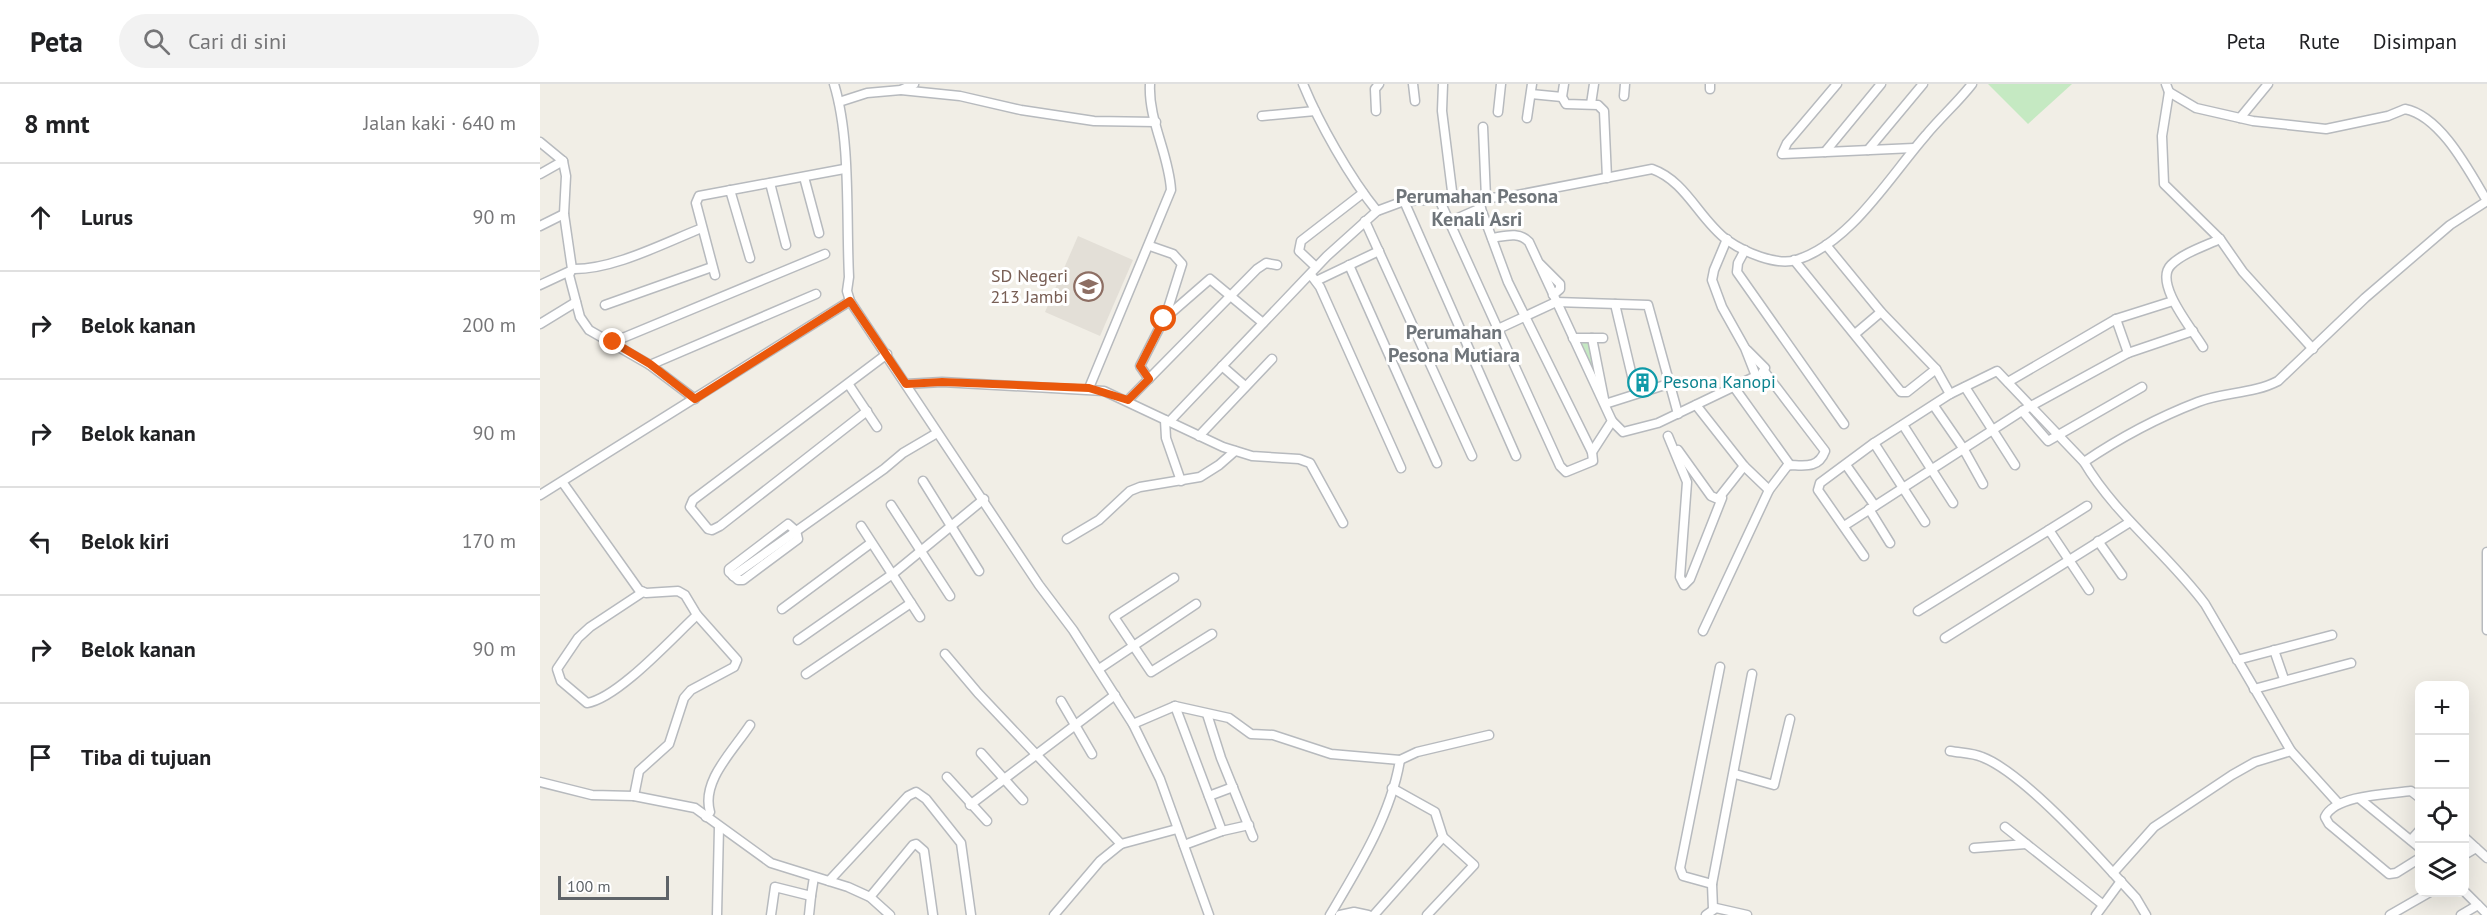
<!DOCTYPE html>
<html lang="id">
<head>
<meta charset="utf-8">
<style>
	body { margin:0; font-family:"PT Sans",sans-serif; background:#f2f2f2; color:#202124 }
	.controls { position:absolute; right:18px; bottom:18px; display:grid; overflow:hidden; border-radius:12px; box-shadow:0 6px 24px #0002 }
	.controls button { width:54px; height:54px; display:grid; place-items:center; padding:0; border:0; border-bottom:2px solid #e0e0e0; background:#fff; color:#202124; font:30px sans-serif }
	.scale { position:absolute; left:18px; bottom:15px; width:111px; box-sizing:border-box; padding-left:6px; border:3px solid #5e6368; border-top:0; font-size:16px; line-height:21px; white-space:nowrap; color:#5e6368; -webkit-text-stroke:4px #fff; paint-order:stroke }
	.stop { position:absolute; width:18px; height:18px; margin:-14px; border:4px solid #ea580c; border-radius:50%; background:#fff }
	.stop.end { background:#ea580c; border-color:#fff; box-shadow:0 2px 6px #0008 }
	.list { margin:0; padding:0; list-style:none }
	h2 { display:flex; justify-content:space-between; align-items:center; height:78px; margin:0; padding:0 24px; font-size:26px }
	h2 small { font-size:20px; font-weight:400; color:#757577 }
	.list li { display:grid; grid-template-columns:39px 1fr auto; gap:18px; align-items:center; box-sizing:border-box; height:108px; padding:0 24px; border-top:2px solid #e0e0e0 }
	.list b { display:block; font-size:22px; white-space:nowrap }
	.list em { font-size:20px; font-style:normal; color:#757577 }
	.icon { flex:none; width:33px; height:33px; fill:none; stroke:currentColor; stroke-width:2; stroke-linecap:round; stroke-linejoin:round }
	.map { position:relative; flex:none; width:1947px; height:831px; overflow:hidden }
	header { display:flex; align-items:center; gap:36px; box-sizing:border-box; height:84px; padding:0 30px; background:#fff; border-bottom:2px solid #e0e0e0 }
	header strong { font-size:28px }
	nav { display:flex; gap:33px; margin-inline-start:auto; font-size:21px }
	.search { width:420px; height:54px; background:#f2f2f2; display:flex; align-items:center; gap:15px; box-sizing:border-box; padding:0 21px; border-radius:33px; color:#757577; font-size:22px }
	main { display:flex }
	aside { flex:1; background:#fff }
	.map>svg:first-child { display:block }
</style>
</head>
<body>
<header>
<strong>Peta</strong>
<div class="search"><svg class="icon" aria-label="search" viewBox="0 0 24 24"><circle cx="10" cy="10" r="6"/><path d="M15 15l6 6"/></svg>Cari di sini</div>
<nav><a>Peta</a><a>Rute</a><a>Disimpan</a></nav>
</header>
<main>
<aside>
<h2>8 mnt<small>Jalan kaki · 640 m</small></h2>
<ul class="list">
<li><svg class="icon" aria-label="ahead" viewBox="0 0 24 24"><path d="M12 20V5M6 11l6-6 6 6"/></svg><div><b>Lurus</b></div><em>90 m</em></li>
<li><svg class="icon" aria-label="right" viewBox="0 0 24 24"><path d="M7 20v-9h11M14 6l5 5-5 5"/></svg><div><b>Belok kanan</b></div><em>200 m</em></li>
<li><svg class="icon" aria-label="right" viewBox="0 0 24 24"><path d="M7 20v-9h11M14 6l5 5-5 5"/></svg><div><b>Belok kanan</b></div><em>90 m</em></li>
<li><svg class="icon" aria-label="left" viewBox="0 0 24 24"><path d="M17 20v-9H6M10 6l-5 5 5 5"/></svg><div><b>Belok kiri</b></div><em>170 m</em></li>
<li><svg class="icon" aria-label="right" viewBox="0 0 24 24"><path d="M7 20v-9h11M14 6l5 5-5 5"/></svg><div><b>Belok kanan</b></div><em>90 m</em></li>
<li><svg class="icon" aria-label="arrive" viewBox="0 0 24 24"><path d="M6 21V4h12l-3 4 3 4H6"/></svg><div><b>Tiba di tujuan</b></div></li>
</ul>
</aside>
<div class="map">
<svg width="1947" height="831" viewBox="0 0 1947 831">
	<rect width="100%" height="100%" fill="#f1eee6"/>
	<path fill="#e3dfd7" d="M 538,152 L 593,176 L 560,252 L 505,228 Z"/>
	<g fill="#c5e9c2">
		<path d="M 1448,0 L 1532,0 L 1488,40 Z"/>
		<path d="M 1050,256 L 1059,303 L 1037,257 Z"/>
	</g>
	<g fill="none" stroke-linecap="round" stroke-linejoin="round">
		<defs>
			<g id="minor">
				<path d="M 294,0 C 311,55 306,134 309,193 L 307,207 L 310,217 L 499,501 L 533,546 L 593,640 L 620,695 L 669,831"/>
				<path d="M 763,0 C 779,39 810,94 837,127"/>
				<path d="M 873,0 L 875,17"/>
				<path d="M 903,0 L 902,27 L 913,115"/>
				<path d="M 1024,0 L 1022,13 L 1026,20 L 1058,21 L 1064,27 L 1067,94"/>
				<path d="M 1297,0 L 1247,59 L 1242,70 L 1374,64"/>
				<path d="M 1170,5 L 1170,0"/>
				<path d="M 361,6 L 420,12 L 481,26 L 554,37 L 616,38"/>
				<path d="M 1629,8 L 1622,52 L 1624,100 L 1680,155 L 1703,188 L 1773,265"/>
				<path d="M 991,10 L 1022,13"/>
				<path d="M 1084,12 L 1085,0"/>
				<path d="M 299,18 L 327,9 L 361,6 L 374,0"/>
				<path d="M 1051,20 L 1054,0"/>
				<path d="M 836,27 L 835,5 L 839,0"/>
				<path d="M 958,28 L 961,0"/>
				<path d="M 722,32 L 775,27"/>
				<path d="M 987,34 L 992,0"/>
				<path d="M 1700,34 L 1728,0"/>
				<path d="M 943,43 L 946,114"/>
				<path d="M 0,58 L 23,77 L 26,92 L 24,130 L 32,185 L 29,191 L 40,233 L 49,246 L 110,281 L 155,315"/>
				<path d="M 1328,66 L 1383,0"/>
				<path d="M 1285,68 L 1341,0"/>
				<path d="M 0,90 L 23,77"/>
				<path d="M 264,93 L 279,149"/>
				<path d="M 230,99 L 246,161"/>
				<path d="M 190,106 L 210,174"/>
				<path d="M 899,115 L 1020,382 L 1026,388 L 1053,377 L 1052,368 L 968,198 L 937,114"/>
				<path d="M 864,117 L 976,372"/>
				<path d="M 825,137 L 932,372"/>
				<path d="M 909,138 L 941,124"/>
				<path d="M 0,142 L 24,130"/>
				<path d="M 952,154 C 965,152 979,147 989,158 L 1072,337 L 1052,368"/>
				<path d="M 1286,161 L 1341,228 L 1396,285 L 1410,310"/>
				<path d="M 610,162 L 633,170 L 642,180 L 625,234"/>
				<path d="M 1205,166 L 1198,179 L 1197,188 L 1304,340"/>
				<path d="M 1254,176 L 1361,308 L 1367,308 L 1396,285"/>
				<path d="M 1000,180 L 1020,200 L 1020,205 L 1013,211"/>
				<path d="M 809,181 L 897,379"/>
				<path d="M 776,183 L 759,167 L 761,157 L 823,109"/>
				<path d="M 32,185 C 73,186 124,159 162,144"/>
				<path d="M 175,191 L 156,119 L 159,112 L 304,85"/>
				<path d="M 771,191 L 780,203 L 861,384"/>
				<path d="M 776,197 L 839,167"/>
				<path d="M 0,201 L 30,187"/>
				<path d="M 1075,220 L 1096,309"/>
				<path d="M 65,221 L 172,183"/>
				<path d="M 1576,235 L 1588,269"/>
				<path d="M 0,240 L 36,218"/>
				<path d="M 958,245 L 1016,218 L 1108,221 L 1138,330"/>
				<path d="M 1315,250 L 1341,228"/>
				<path d="M 1033,254 L 1063,254"/>
				<path d="M 1052,254 L 1065,320 L 1128,300"/>
				<path d="M 73,258 L 285,170"/>
				<path d="M 1663,263 C 1653,246 1613,199 1631,181 C 1643,169 1665,162 1680,155"/>
				<path d="M 1207,266 L 1225,284 L 1222,289"/>
				<path d="M 110,281 L 276,210"/>
				<path d="M 682,282 L 705,302"/>
				<path d="M 1224,287 L 1285,367 C 1278,386 1262,381 1248,381 L 1229,406"/>
				<path d="M 609,295 L 600,282 L 624,235 L 670,195 L 723,239"/>
				<path d="M 1468,298 L 1576,235 L 1633,217"/>
				<path d="M 366,300 L 402,298 L 564,307 L 683,363 L 712,372 L 759,375 L 770,379 L 803,439"/>
				<path d="M 309,301 L 337,343"/>
				<path d="M 1194,303 L 1250,381"/>
				<path d="M 1425,303 L 1475,381"/>
				<path d="M 549,304 L 631,106 C 629,70 608,36 610,0"/>
				<path d="M 588,316 L 717,185 L 726,179 L 737,181"/>
				<path d="M 1156,321 L 1204,382 L 1229,406 L 1163,547"/>
				<path d="M 1394,322 L 1423,364 L 1443,400"/>
				<path d="M 327,327 L 180,442 L 172,446 L 168,445 L 150,423 L 153,416 L 347,270"/>
				<path d="M 1482,327 L 1508,357 L 1602,303"/>
				<path d="M 625,336 L 626,354 L 641,397"/>
				<path d="M 1072,337 L 1083,348 L 1118,339 L 1216,292 L 1205,264 L 1182,223 L 1172,196 L 1174,186 L 1187,155"/>
				<path d="M 629,338 L 787,172 L 837,127 L 864,117 L 967,113 L 1112,85 C 1146,97 1159,135 1187,156 C 1204,168 1236,182 1256,176 C 1310,160 1350,92 1386,51 C 1401,33 1418,18 1432,0"/>
				<path d="M 1363,341 L 1413,419"/>
				<path d="M 659,352 L 732,275"/>
				<path d="M 1128,352 L 1147,398 L 1140,493 L 1144,501 L 1150,495 L 1182,414"/>
				<path d="M 1334,359 L 1385,438"/>
				<path d="M 1138,366 L 1171,412 L 1178,415 L 1204,382"/>
				<path d="M 1544,378 C 1578,355 1619,333 1658,318 C 1684,308 1713,310 1738,297 L 1825,214 L 1910,141 L 1947,117 C 1929,87 1901,32 1865,25 L 1848,32 L 1786,45 L 1713,37 L 1656,24 L 1629,8 L 1626,0"/>
				<path d="M 1306,381 L 1335,422"/>
				<path d="M 383,397 L 439,487"/>
				<path d="M 23,399 L 99,506 L 106,509 L 138,507 L 145,511 L 157,531 L 197,576 L 194,583 L 151,606 L 144,614 L 129,660 L 99,687 L 94,712"/>
				<path d="M 0,411 L 310,217"/>
				<path d="M 351,421 L 410,512"/>
				<path d="M 1329,425 L 1350,459"/>
				<path d="M 248,440 L 256,447 L 258,455 L 203,496 L 198,496 L 189,488 L 189,485 Z"/>
				<path d="M 321,442 L 380,533"/>
				<path d="M 1304,442 L 1482,327 L 1588,269 L 1653,247"/>
				<path d="M 1509,446 L 1547,422"/>
				<path d="M 527,455 L 559,436 L 590,407 L 600,403 L 660,393 L 679,381 L 695,367"/>
				<path d="M 1558,457 L 1582,491"/>
				<path d="M 1947,468 L 1947,546"/>
				<path d="M 1324,472 L 1278,406 L 1280,399 L 1334,359 L 1410,310 L 1457,287 L 1544,378 C 1576,432 1628,470 1665,520 L 1751,667 L 1798,719"/>
				<path d="M 193,492 L 344,385 L 363,369 L 397,349"/>
				<path d="M 634,494 L 574,533 L 611,588 L 672,550"/>
				<path d="M 103,508 L 50,543 L 38,554 L 17,585 L 21,597 L 47,619 C 78,614 132,554 157,531"/>
				<path d="M 242,525 L 331,459"/>
				<path d="M 1378,527 L 1509,446 L 1549,506"/>
				<path d="M 1405,554 L 1590,438"/>
				<path d="M 258,556 L 354,489 L 444,415"/>
				<path d="M 1734,566 L 1744,595"/>
				<path d="M 405,570 L 438,609 L 581,760"/>
				<path d="M 1697,576 L 1792,551"/>
				<path d="M 559,585 L 656,520"/>
				<path d="M 266,590 L 371,519"/>
				<path d="M 1714,605 L 1811,579"/>
				<path d="M 521,617 L 552,670"/>
				<path d="M 635,622 L 682,747"/>
				<path d="M 667,630 L 681,674 L 713,753"/>
				<path d="M 593,640 L 635,622 L 689,634 L 711,650 L 733,651 L 791,670 L 860,676 C 851,731 818,784 790,831"/>
				<path d="M 1410,667 C 1421,669 1433,669 1442,673 C 1479,687 1545,758 1573,789 L 1614,743 L 1692,691 L 1715,678 L 1751,667"/>
				<path d="M 441,669 L 483,716"/>
				<path d="M 860,676 L 877,668 L 949,651"/>
				<path d="M 1195,690 L 1234,701 L 1250,635"/>
				<path d="M 407,693 L 447,737"/>
				<path d="M 0,698 L 52,711 L 94,712 L 155,724 L 231,779 L 308,803 L 330,813 L 350,831"/>
				<path d="M 852,704 L 895,728 L 903,753 L 934,781 L 887,831"/>
				<path d="M 669,712 L 693,703"/>
				<path d="M 1880,714 L 1871,707 C 1848,710 1795,711 1785,733 L 1789,740 L 1849,790 L 1856,789 L 1880,774"/>
				<path d="M 1820,715 L 1880,764"/>
				<path d="M 430,721 L 575,611"/>
				<path d="M 166,733 L 170,728 C 161,697 193,667 210,641"/>
				<path d="M 1465,743 L 1562,820"/>
				<path d="M 1924,753 L 1947,774"/>
				<path d="M 1871,756 L 1880,746"/>
				<path d="M 644,761 L 682,747 L 709,741"/>
				<path d="M 1434,764 L 1486,760"/>
				<path d="M 1924,771 L 1936,764"/>
				<path d="M 1573,789 L 1596,814 L 1606,831"/>
				<path d="M 289,797 L 368,712 L 376,708 L 386,715 L 421,759 L 431,831"/>
				<path d="M 1172,800 L 1143,792 L 1140,784 L 1180,583"/>
				<path d="M 1924,807 L 1947,830"/>
				<path d="M 330,813 L 373,761 L 376,760 L 384,767 L 393,831"/>
				<path d="M 1173,825 L 1172,800 L 1212,590"/>
				<path d="M 177,831 L 179,743"/>
				<path d="M 231,831 L 235,803 L 271,812 L 274,793"/>
				<path d="M 269,831 L 271,812"/>
				<path d="M 514,831 L 560,777 L 581,760 L 637,745"/>
				<path d="M 800,831 L 814,828 L 828,831"/>
				<path d="M 834,831 L 903,753"/>
				<path d="M 1166,831 L 1176,824 L 1207,831"/>
				<path d="M 1556,831 L 1581,797"/>
				<path d="M 1850,831 L 1890,808"/>
				<path d="M 1921,831 L 1938,821"/>
			</g>
		</defs>
		<use href="#minor" stroke="#b7babe" stroke-width="11"/>
		<use href="#minor" stroke="#fff" stroke-width="8"/>
	</g>
	<g fill="none" stroke-linecap="round" stroke-linejoin="round">
		<path stroke="#ea580c" stroke-width="8" d="M 73,258 L 110,280 L 155,315 L 310,217 L 366,300 L 402,298 L 549,304 L 588,316 L 609,295 L 600,282 L 624,235"/>
	</g>
	<defs>
		<symbol id="school-ring" viewBox="-11 -11 22 22"><circle r="9.5" fill="#fff" stroke="#8d6e63" stroke-width="1.5"/><path d="M0-5L7-2L0 1L-7-2ZM-4 1L0 2.5L4 1V4Q0 6-4 4Z" fill="#8d6e63"/></symbol>
		<symbol id="building-ring" viewBox="-11 -11 22 22"><circle r="9.5" fill="#fff" stroke="#0f9aa8" stroke-width="1.5"/><path d="M-4-6H4V6H1V3H-1V6H-4ZM-2.5-4.3h1.7v1.8h-1.7ZM.8-4.3h1.7v1.8H.8ZM-2.5-1h1.7V.8h-1.7ZM.8-1h1.7V.8H.8Z" fill="#0f9aa8"/></symbol>
	</defs>
	<g fill-rule="evenodd">
		<use href="#school-ring" x="532" y="186" width="33" height="33"/>
		<use href="#building-ring" x="1086" y="282" width="33" height="33"/>
	</g>
	<g text-anchor="middle" stroke-width="6" stroke-linejoin="round" paint-order="stroke">
		<g font-size="18" fill="#785e54" stroke="#fff" text-anchor="end">
			<text x="528" y="198">SD Negeri<tspan x="528" dy="21">213 Jambi</tspan></text>
		</g>
		<g font-size="18" fill="#0d838f" stroke="#fff" text-anchor="start">
			<text x="1123" y="304">Pesona Kanopi</text>
		</g>
		<g font-size="20" font-weight="bold" fill="#6f757a" stroke="#fff">
			<text x="937" y="119">Perumahan Pesona<tspan x="937" dy="23">Kenali Asri</tspan></text>
			<text x="914" y="255">Perumahan<tspan x="914" dy="23">Pesona Mutiara</tspan></text>
		</g>
	</g>
</svg>
<div class="controls">
<button>+</button>
<button>−</button>
<button><svg class="icon" aria-label="locate" viewBox="0 0 24 24"><circle cx="12" cy="12" r="6"/><path d="M12 2v4M12 18v4M2 12h4M18 12h4"/></svg></button>
<button><svg class="icon" aria-label="layers" viewBox="0 0 24 24"><path d="M12 4l9 5-9 5-9-5zM3 14l9 5 9-5"/></svg></button>
</div>
<div class="scale">100 m</div>
<div class="stop" style="left:624px;top:235px"></div>
<div class="stop end" style="left:73px;top:258px"></div>
</div>
</main>
</body>
</html>
